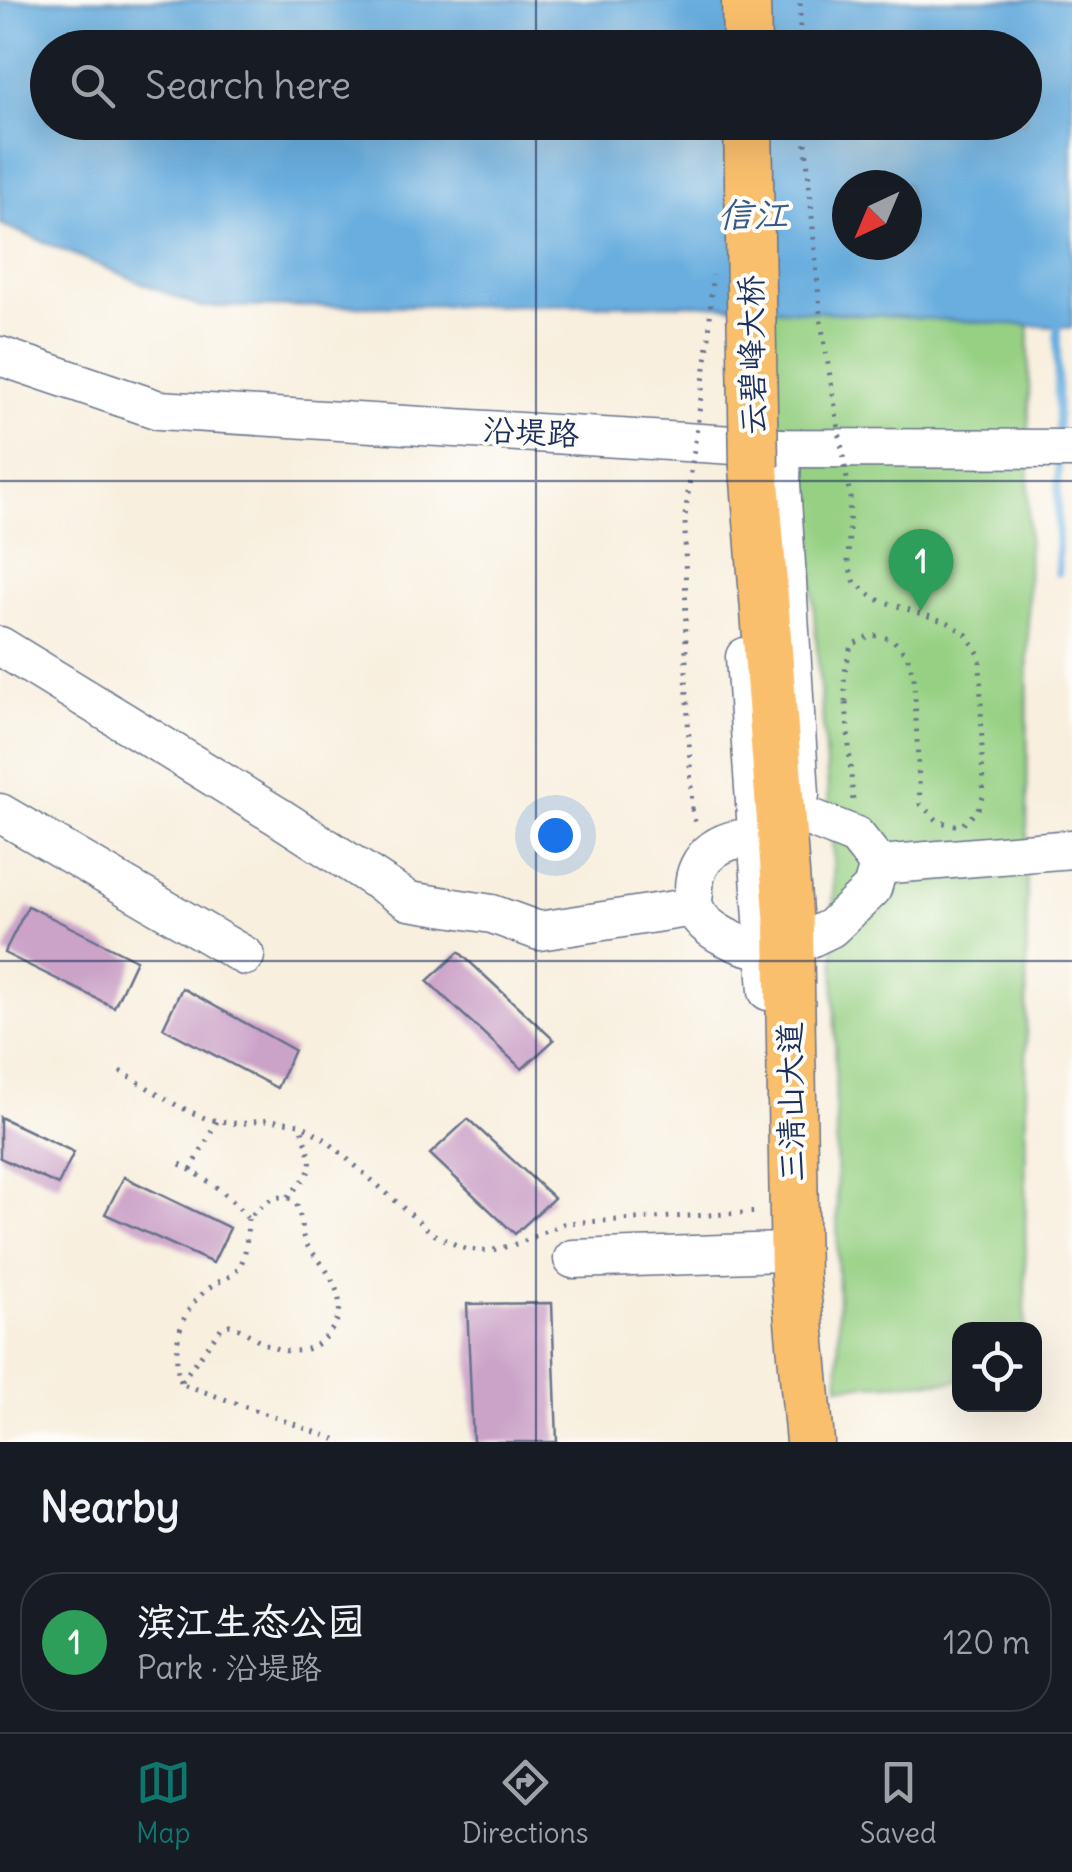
<!DOCTYPE html>
<html lang="en">
<head>
<meta charset="utf-8">
<style>
	body { margin:0; font-family:Delius,"LXGW WenKai TC",sans-serif; background:#242831; color:#f1f3f6 }
	.controls { position:absolute; right:30px; bottom:30px; display:grid; overflow:hidden; border-radius:20px; box-shadow:0 10px 40px #0002 }
	.controls button { width:90px; height:90px; display:grid; place-items:center; padding:0; border:0; border-bottom:2px solid #363941; background:#171b24; color:#f1f3f6; font:50px sans-serif }
	.compass { position:absolute; left:832px; top:170px; width:90px; height:90px; border-radius:50%; background:#171b24; box-shadow:0 10px 40px #0002; rotate:224deg }
	.you { position:absolute; left:555px; top:835px; width:35px; height:35px; margin:-25px; border:8px solid #fff; border-radius:50%; background:#1a73e8; box-shadow:0 0 0 15px #1a73e833 }
	.badge { display:grid; place-items:center; width:65px; height:65px; border-radius:50%; background:#0f766e; color:#fff; font-size:32px; font-weight:700 }
	.pin { position:absolute; translate:-50% -82px; filter:drop-shadow(0 2px 5px #0008) }
	.pin::after { content:''; position:absolute; top:52px; width:35px; height:30px; background:inherit; clip-path:polygon(0 0,100% 0,50% 100%) }
	.list { margin:0; padding:0; list-style:none }
	h2 { display:flex; justify-content:space-between; align-items:center; height:130px; margin:0; padding:0 40px; font-size:42px }
	h2 small { font-size:32px; font-weight:400; color:#9ea1a6 }
	.list li { display:grid; grid-template-columns:65px 1fr auto; gap:30px; align-items:center; box-sizing:border-box; height:140px; margin:0 20px 20px; padding:0 20px; border:2px solid #363941; border-radius:40px }
	.list b { display:block; font-size:38px; white-space:nowrap }
	.list p { margin:0; font-size:32px; white-space:nowrap; color:#9ea1a6 }
	.list em { font-size:32px; font-style:normal; color:#9ea1a6 }
	.icon { flex:none; width:55px; height:55px; fill:none; stroke:currentColor; stroke-width:2; stroke-linecap:round; stroke-linejoin:round }
	.map { position:relative; flex:none; width:1072px; height:1442px; overflow:hidden }
	.search { position:absolute; background:#171b24; box-shadow:0 10px 40px #0002; left:30px; right:30px; top:30px; height:110px; display:flex; align-items:center; gap:25px; box-sizing:border-box; padding:0 35px; border-radius:55px; color:#9ea1a6; font-size:38px }
	.sheet { height:290px; background:#171b24 }
	nav { display:flex; justify-content:space-around; align-items:center; box-sizing:border-box; height:140px; border-top:2px solid #363941; background:#171b24; font-size:28px; color:#9ea1a6 }
	nav a { display:grid; justify-items:center; gap:5px }
	nav .on { color:#0f766e }
	.map>svg:first-child { display:block }
</style>
</head>
<body>
<div class="map">
<svg width="1072" height="1442" viewBox="0 0 1072 1442">
	<rect width="100%" height="100%" fill="#fdfcf7"/>
	<filter id="ink" filterUnits="userSpaceOnUse"><feTurbulence type="fractalNoise" baseFrequency=".01" numOctaves="2"/><feDisplacementMap in="SourceGraphic" scale="20" xChannelSelector="R" yChannelSelector="G"/><feConvolveMatrix kernelMatrix="1 2 1 2 8 2 1 2 1" color-interpolation-filters="sRGB"/></filter>
	<filter id="wash" filterUnits="userSpaceOnUse"><feTurbulence type="fractalNoise" baseFrequency=".0048" numOctaves="4" result="noise"/><feDisplacementMap in="SourceGraphic" scale="40" xChannelSelector="R" yChannelSelector="G"/><feGaussianBlur stdDeviation="2.25" result="paint"/><feColorMatrix in="noise" values="0 0 0 0 0 0 0 0 0 0 0 0 0 0 0 0 0 1.4 0 .05"/><feComposite in="paint" operator="in"/></filter>
	<g filter="url(#wash)">
		<rect width="100%" height="100%" fill="#f8efde"/>
		<path fill="#96d083" stroke="#588070" stroke-width="2.5" fill-rule="evenodd" d="M 1028,0 L 1029,381 L 1025,1329 L 960,1330 L 959,1381 L 839,1386 L 833,852 L 804,484 L 781,483 L 729,123 L 1024,122 L 1024,48 ZM 847,185 L 907,185 L 907,245 L 847,245 Z"/>
		<path fill="#69aedf" stroke="#426e9e" stroke-width="2.5" fill-rule="evenodd" d="M 0,0 L 1072,0 L 1072,328 L 695,304 L 200,307 L 0,224 ZM 48,48 L 1024,48 L 1024,122 L 48,122 ZM 847,185 L 907,185 L 907,245 L 847,245 Z"/>
		<g fill="none" stroke-linecap="round" stroke-linejoin="round">
			<g stroke="#69aedf" stroke-width="8">
				<path d="M 1057,327 L 1058,438"/>
				<path d="M 1058,457 L 1058,573"/>
			</g>
		</g>
		<g id="blocks">
			<g fill="#cba2c8">
				<path d="M 28,906 L 136,960 L 114,1007 L 4,953 Z"/>
				<path d="M 459,952 L 554,1040 L 522,1069 L 427,981 Z"/>
				<path d="M 182,988 L 294,1050 L 277,1088 L 163,1028 Z"/>
				<path d="M 0,1117 L 74,1152 L 58,1185 L 0,1158 Z"/>
				<path d="M 468,1119 L 554,1198 L 515,1234 L 430,1154 Z"/>
				<path d="M 124,1177 L 230,1228 L 213,1263 L 105,1214 Z"/>
				<path d="M 552,1303 L 557,1442 L 473,1442 L 467,1304 Z"/>
			</g>
		</g>
	</g>
	<g filter="url(#ink)">
		<use href="#blocks" fill-opacity="0" stroke="#68728b" stroke-width="2.5"/>
		<g fill="none" stroke-linecap="round" stroke-linejoin="round">
			<defs>
				<g id="minor">
					<path d="M 0,356 L 159,410 L 782,448 L 1072,449"/>
					<path d="M 782,448 L 781,483 L 800,795"/>
					<path d="M 0,646 L 279,817 L 409,901 L 492,914 L 539,931 L 694,907"/>
					<path d="M 745,657 L 768,991"/>
					<path d="M 0,813 L 245,956"/>
					<path d="M 801,814 L 856,836 L 879,865 L 872,889 L 831,928 L 806,940"/>
					<path d="M 758,839 C 725,835 693,854 694,891 C 694,896 692,902 694,907 C 703,932 743,947 766,950"/>
					<path d="M 879,865 L 1072,849"/>
					<path d="M 573,1259 L 783,1252"/>
				</g>
				<g id="major">
					<path d="M 746,0 L 747,48"/>
					<path d="M 754,467 L 789,926 L 795,1277 L 810,1442"/>
				</g>
			</defs>
			<use href="#minor" stroke="#68728b" stroke-width="41"/>
			<use href="#major" stroke="#68728b" stroke-width="51"/>
			<g stroke="#68728b" stroke-width="5" stroke-dasharray="2.5 8" stroke-linecap="butt">
				<path d="M 800,48 L 800,0"/>
				<path d="M 846,703 L 853,803"/>
				<path d="M 692,809 L 696,826"/>
				<path d="M 120,1071 L 178,1106 L 207,1119 L 239,1124 L 269,1120 L 300,1124 L 326,1140 L 433,1234 L 465,1249 L 489,1251 L 520,1243 L 565,1223 L 761,1212"/>
				<path d="M 180,1164 C 206,1179 230,1194 248,1219 C 258,1209 271,1193 288,1198 C 303,1201 299,1227 304,1239 C 308,1249 315,1255 322,1264 C 338,1286 349,1312 328,1334 C 319,1344 308,1351 294,1351 C 269,1352 252,1333 230,1325 L 222,1327 L 180,1383 L 343,1442"/>
				<path d="M 191,1170 L 217,1121"/>
				<path d="M 287,1197 C 317,1168 314,1166 301,1127"/>
				<path d="M 180,1382 C 172,1348 178,1311 208,1289 C 218,1280 232,1279 240,1266 C 247,1254 247,1233 248,1219"/>
			</g>
			<use href="#minor" stroke="#fff" stroke-width="38"/>
			<use href="#major" stroke="#f9bf6c" stroke-width="48"/>
			<defs>
				<path id="major-bridge" d="M 748,122 L 754,467"/>
			</defs>
			<use href="#major-bridge" stroke="#68728b" stroke-width="51" stroke-linecap="butt"/>
			<g stroke="#68728b" stroke-width="5" stroke-dasharray="2.5 8" stroke-linecap="butt">
				<path d="M 804,122 L 821,322 L 850,497 L 848,563 L 855,583 L 876,599 L 949,623 L 967,635 L 980,656 L 983,797 L 977,811 L 961,826 L 939,822 L 920,804 L 914,677 L 907,655 L 892,639 L 872,635 L 851,645 L 844,676 L 846,703"/>
				<path d="M 692,809 L 686,673 L 685,516 L 709,338 L 712,275"/>
			</g>
			<use href="#major-bridge" stroke="#f9bf6c" stroke-width="48"/>
		</g>
	</g>
	<path fill="none" stroke="#1b2f5e" stroke-width="2.5" stroke-opacity="0.55" d="M 536,0 L 536,48M 536,122 L 536,1442M 0,481 L 1072,481M 0,961 L 1072,961"/>
	<g text-anchor="middle" stroke-width="8" stroke-linejoin="round" paint-order="stroke">
		<g font-size="32" fill="#1b2f5e" stroke="#fdfcf7">
			<text transform="translate(752 355) rotate(-91)" y="11">云碧峰大桥</text>
			<text transform="translate(531 432) rotate(3)" y="11">沿堤路</text>
			<text transform="translate(791 1102) rotate(-91)" y="11">三清山大道</text>
		</g>
		<g font-size="35" font-style="italic" fill="#365b8b" stroke="#fdfcf7">
			<text x="753" y="227">信江</text>
		</g>
	</g>
</svg>
<div class="controls">
<button><svg class="icon" aria-label="locate" viewBox="0 0 24 24"><circle cx="12" cy="12" r="6"/><path d="M12 2v4M12 18v4M2 12h4M18 12h4"/></svg></button>
</div>
<svg class="compass" viewBox="-18 -18 36 36"><path d="M0-13l5 13h-10z" fill="#e53935"/><path d="M0 13l5-13h-10z" fill="#9ea1a6"/></svg>
<div class="you"></div>
<div class="pin badge" style="left:921px;top:611px;background:#2e9e5b">1</div>
<div class="search"><svg class="icon" aria-label="search" viewBox="0 0 24 24"><circle cx="10" cy="10" r="6"/><path d="M15 15l6 6"/></svg>Search here</div>
</div>
<section class="sheet">
<h2>Nearby<small></small></h2>
<ul class="list">
<li><span class="badge" style="background:#2e9e5b">1</span><div><b>滨江生态公园</b><p>Park · 沿堤路</p></div><em>120 m</em></li>
</ul>
</section>
<nav>
<a class="on"><svg class="icon" aria-label="map" viewBox="0 0 24 24"><path d="M3 6l6-2 6 2 6-2v14l-6 2-6-2-6 2zM9 4v14M15 6v14"/></svg>Map</a>
<a><svg class="icon" aria-label="directions" viewBox="0 0 24 24"><path d="M12 3l9 9-9 9-9-9zM9 14v-3h6M13 9l2 2-2 2"/></svg>Directions</a>
<a><svg class="icon" aria-label="saved" viewBox="0 0 24 24"><path d="M7 4h10v16l-5-4-5 4z"/></svg>Saved</a>
</nav>
</body>
</html>
